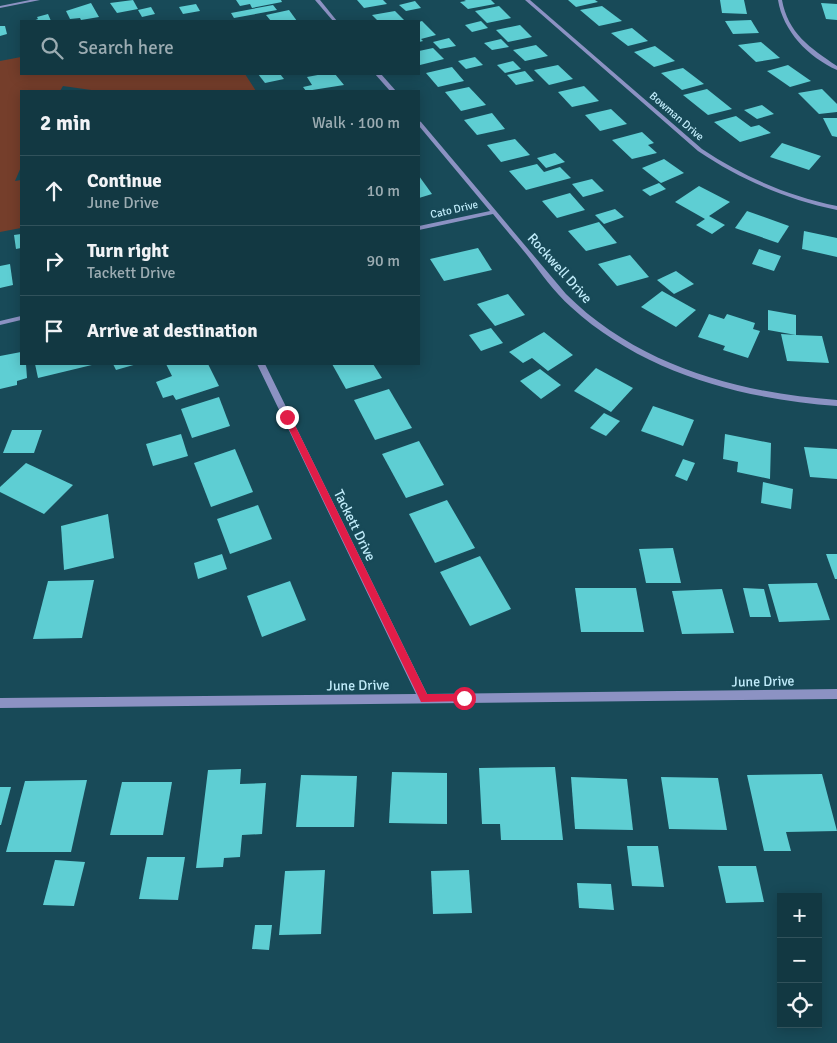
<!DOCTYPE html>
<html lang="en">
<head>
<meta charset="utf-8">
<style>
	body { margin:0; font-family:Signika,sans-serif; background:#1b3f49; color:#f1f3f6 }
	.controls { position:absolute; right:15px; bottom:15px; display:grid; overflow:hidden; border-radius:0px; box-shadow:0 2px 12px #0003 }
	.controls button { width:45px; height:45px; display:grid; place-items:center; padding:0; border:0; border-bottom:1px solid #31525b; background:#123842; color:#f1f3f6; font:25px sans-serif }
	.stop { position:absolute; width:15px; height:15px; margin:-11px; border:4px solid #e11d48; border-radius:50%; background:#fff }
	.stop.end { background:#e11d48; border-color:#fff; box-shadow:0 1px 5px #0008 }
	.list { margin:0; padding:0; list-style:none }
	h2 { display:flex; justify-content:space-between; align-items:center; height:65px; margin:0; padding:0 20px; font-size:21px }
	h2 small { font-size:16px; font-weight:400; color:#9cacb2 }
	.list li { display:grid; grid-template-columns:32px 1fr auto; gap:15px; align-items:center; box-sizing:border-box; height:70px; padding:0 20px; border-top:1px solid #31525b }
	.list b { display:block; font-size:19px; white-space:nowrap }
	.list p { margin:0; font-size:16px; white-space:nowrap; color:#9cacb2 }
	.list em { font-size:16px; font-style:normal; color:#9cacb2 }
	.icon { flex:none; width:28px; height:28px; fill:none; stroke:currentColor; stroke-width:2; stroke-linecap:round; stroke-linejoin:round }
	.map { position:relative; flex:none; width:837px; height:1043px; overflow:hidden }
	.search { position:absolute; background:#123842; box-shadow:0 2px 12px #0003; left:20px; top:20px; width:400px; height:55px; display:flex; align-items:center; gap:12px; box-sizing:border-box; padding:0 18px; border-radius:0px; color:#9cacb2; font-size:19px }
	.panel { position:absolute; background:#123842; box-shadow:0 2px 12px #0003; left:20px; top:90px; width:400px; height:275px; border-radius:0px }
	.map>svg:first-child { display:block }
</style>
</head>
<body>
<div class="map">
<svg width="837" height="1043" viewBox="0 0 837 1043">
	<rect width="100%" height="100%" fill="#184a58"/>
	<path fill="#753e2b" d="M 21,57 L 21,74 L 245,74 L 256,91 L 98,91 L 63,86 L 60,91 L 21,91 L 21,167 L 15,181 L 21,180 L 21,228 L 0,232 L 0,61 Z"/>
	<g fill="#5eced3">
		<path d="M 133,0 L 138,9 L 117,13 L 110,3 Z"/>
		<path d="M 236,0 L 281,0 L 282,2 L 252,8 L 250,4 L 240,6 Z"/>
		<path d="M 357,0 L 383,0 L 387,4 L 364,8 Z"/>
		<path d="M 464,0 L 491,0 L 495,4 L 468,9 L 460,2 L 466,1 Z"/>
		<path d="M 568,0 L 595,0 L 598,2 L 576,7 Z"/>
		<path d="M 720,0 L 744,0 L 747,14 L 722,13 Z"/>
		<path d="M 415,1 L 421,8 L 406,11 L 399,5 Z"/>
		<path d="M 91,3 L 99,17 L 81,20 L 80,18 L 70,19 L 66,11 Z"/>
		<path d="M 821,3 L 837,4 L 837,20 L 826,19 Z"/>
		<path d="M 196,4 L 200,11 L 183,14 L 179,7 Z"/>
		<path d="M 273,5 L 277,10 L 234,18 L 231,13 Z"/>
		<path d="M 499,6 L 511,18 L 487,23 L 475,11 Z"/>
		<path d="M 602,6 L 622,21 L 599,26 L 580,10 Z"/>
		<path d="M 151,7 L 155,14 L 142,17 L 138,10 Z"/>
		<path d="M 289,10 L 297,21 L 271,21 L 266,15 Z"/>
		<path d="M 395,11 L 405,21 L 378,21 L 372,15 Z"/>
		<path d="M 48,14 L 51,21 L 33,21 L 38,19 L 37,17 Z"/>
		<path d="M 751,20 L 759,33 L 733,34 L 725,21 Z"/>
		<path d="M 422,21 L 436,35 L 421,39 L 423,41 L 419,42 L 419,22 Z"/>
		<path d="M 481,21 L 488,28 L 472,32 L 465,25 Z"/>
		<path d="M 520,25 L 532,37 L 508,42 L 496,30 Z"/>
		<path d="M 0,26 L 5,26 L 7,34 L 0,36 Z"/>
		<path d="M 632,28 L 648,41 L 628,46 L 611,33 Z"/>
		<path d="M 449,38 L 456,46 L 440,49 L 433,42 Z"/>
		<path d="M 501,39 L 509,47 L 492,50 L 484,43 Z"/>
		<path d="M 761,42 L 780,58 L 756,62 L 738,45 Z"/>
		<path d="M 536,45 L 548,56 L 525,61 L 513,50 Z"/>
		<path d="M 655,46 L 675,61 L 654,67 L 634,52 Z"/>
		<path d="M 433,48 L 444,59 L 420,65 L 419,51 Z"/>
		<path d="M 475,57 L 483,65 L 466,69 L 458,61 Z"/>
		<path d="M 513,61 L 521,69 L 505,73 L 497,65 Z"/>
		<path d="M 558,65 L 573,79 L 549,85 L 534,70 Z"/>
		<path d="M 788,65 L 811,81 L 790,87 L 767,71 Z"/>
		<path d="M 452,67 L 464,81 L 438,87 L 426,73 Z"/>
		<path d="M 683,68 L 704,84 L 682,90 L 661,73 Z"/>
		<path d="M 525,71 L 534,81 L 516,85 L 507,75 Z"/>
		<path d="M 258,74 L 280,74 L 284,79 L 265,83 Z"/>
		<path d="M 323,74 L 335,74 L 344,85 L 306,91 L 303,87 L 312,85 L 307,77 Z"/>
		<path d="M 584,86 L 599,101 L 572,107 L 558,92 Z"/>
		<path d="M 469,87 L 486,105 L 461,111 L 445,92 Z"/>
		<path d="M 707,89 L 732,109 L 708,115 L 683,95 Z"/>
		<path d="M 822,89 L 837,104 L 837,112 L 819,114 L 798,93 Z"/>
		<path d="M 762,105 L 774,114 L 757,119 L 744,110 Z"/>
		<path d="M 611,109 L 627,124 L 600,131 L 585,115 Z"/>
		<path d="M 492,113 L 505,129 L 477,135 L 464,120 Z"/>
		<path d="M 736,116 L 751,127 L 759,125 L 771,133 L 740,142 L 714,122 Z"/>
		<path d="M 823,118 L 837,118 L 837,137 L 832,136 Z"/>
		<path d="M 642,132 L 654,143 L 648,145 L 657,153 L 632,159 L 612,140 Z"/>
		<path d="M 515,139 L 530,155 L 501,162 L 487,145 Z"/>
		<path d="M 782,143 L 821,156 L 809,170 L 770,157 Z"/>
		<path d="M 555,153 L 565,162 L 546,168 L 537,158 Z"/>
		<path d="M 664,159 L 684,173 L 661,183 L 642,168 Z"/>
		<path d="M 537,164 L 544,172 L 560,167 L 571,178 L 526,190 L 509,171 Z"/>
		<path d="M 419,176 L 432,194 L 419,198 Z"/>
		<path d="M 592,179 L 604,191 L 583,197 L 572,184 Z"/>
		<path d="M 659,183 L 666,189 L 650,196 L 642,190 Z"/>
		<path d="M 699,186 L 730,202 L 709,216 L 725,225 L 712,234 L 696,225 L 705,219 L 675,202 Z"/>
		<path d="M 570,193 L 585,210 L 557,218 L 542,201 Z"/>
		<path d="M 615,209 L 624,217 L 604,224 L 595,215 Z"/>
		<path d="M 747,211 L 789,226 L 778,243 L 735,228 Z"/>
		<path d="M 599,222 L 617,243 L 586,251 L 568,231 Z"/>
		<path d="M 804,231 L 837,238 L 837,257 L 802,249 Z"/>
		<path d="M 21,234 L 21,248 L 16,249 L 14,235 Z"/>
		<path d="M 478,248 L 492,270 L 444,281 L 430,259 Z"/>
		<path d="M 759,249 L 781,256 L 774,271 L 752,264 Z"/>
		<path d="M 630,255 L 649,277 L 617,286 L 598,264 Z"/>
		<path d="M 10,264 L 13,285 L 0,288 L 0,266 Z"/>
		<path d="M 676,271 L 694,284 L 674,294 L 657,280 Z"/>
		<path d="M 662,291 L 696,310 L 676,327 L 641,307 Z"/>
		<path d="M 508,294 L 525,315 L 495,326 L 477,304 Z"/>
		<path d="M 768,310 L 796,315 L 796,335 L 822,336 L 829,363 L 787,361 L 781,334 L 796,335 L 768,330 Z"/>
		<path d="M 709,314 L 724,319 L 727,314 L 755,323 L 753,329 L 760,331 L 748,358 L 723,350 L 725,346 L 698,337 Z"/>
		<path d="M 491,328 L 503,343 L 481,351 L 469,335 Z"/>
		<path d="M 544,332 L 573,355 L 548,371 L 532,358 L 523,363 L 509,352 Z"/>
		<path d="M 21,352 L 21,364 L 26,364 L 27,378 L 17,381 L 17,385 L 0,389 L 0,356 Z"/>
		<path d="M 35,364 L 96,364 L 38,378 Z"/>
		<path d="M 113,364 L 137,364 L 116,370 Z"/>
		<path d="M 166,364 L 208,364 L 219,386 L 176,400 L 173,395 L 163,398 L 156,382 L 172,376 Z"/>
		<path d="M 332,364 L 373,364 L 382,378 L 346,389 Z"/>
		<path d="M 596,368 L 633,388 L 611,412 L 574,391 Z"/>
		<path d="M 540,369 L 561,385 L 541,399 L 520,381 Z"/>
		<path d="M 389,389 L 412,428 L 375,440 L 354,400 Z"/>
		<path d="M 219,397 L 230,426 L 192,438 L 181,409 Z"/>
		<path d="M 653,406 L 694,420 L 683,446 L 641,431 Z"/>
		<path d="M 604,413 L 620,421 L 606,436 L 590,428 Z"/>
		<path d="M 12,430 L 42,430 L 34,453 L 3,453 Z"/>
		<path d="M 181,434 L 188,456 L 153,466 L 146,444 Z"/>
		<path d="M 725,434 L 771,443 L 770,479 L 737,472 L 738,462 L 723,459 Z"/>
		<path d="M 419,441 L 444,485 L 406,498 L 382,454 Z"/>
		<path d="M 804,447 L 837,449 L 837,479 L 810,477 Z"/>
		<path d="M 235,449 L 253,492 L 211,507 L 194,463 Z"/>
		<path d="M 683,459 L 695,463 L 687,481 L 675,476 Z"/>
		<path d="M 26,463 L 73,485 L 44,514 L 0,492 L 0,487 Z"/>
		<path d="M 763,482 L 793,489 L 791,509 L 761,503 Z"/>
		<path d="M 447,500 L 475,548 L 435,563 L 409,514 Z"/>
		<path d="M 258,505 L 272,539 L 230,554 L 217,519 Z"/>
		<path d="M 108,514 L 114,558 L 64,570 L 61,526 Z"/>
		<path d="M 673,548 L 681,583 L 646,583 L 639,549 Z"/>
		<path d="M 222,554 L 227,569 L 198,579 L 194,563 Z"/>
		<path d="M 826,554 L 837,554 L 837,579 L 835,579 Z"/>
		<path d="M 480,556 L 511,609 L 470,626 L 440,572 Z"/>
		<path d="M 94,580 L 82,638 L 33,639 L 48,581 Z"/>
		<path d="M 290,581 L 306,620 L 262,637 L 247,596 Z"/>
		<path d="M 817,583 L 830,620 L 779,622 L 768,584 Z"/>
		<path d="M 575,588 L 636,588 L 644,632 L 581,632 Z"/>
		<path d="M 743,588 L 764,589 L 771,617 L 750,617 Z"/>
		<path d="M 722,589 L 734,633 L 682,634 L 672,591 Z"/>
		<path d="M 555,767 L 563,840 L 501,840 L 500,824 L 482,824 L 479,768 Z"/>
		<path d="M 241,769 L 240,784 L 266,783 L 262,834 L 242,835 L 240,857 L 224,858 L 223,867 L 196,868 L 208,770 Z"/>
		<path d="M 392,772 L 447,773 L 447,824 L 389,823 Z"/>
		<path d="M 822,774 L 837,831 L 786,832 L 791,851 L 764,851 L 747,775 Z"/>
		<path d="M 301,775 L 357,776 L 354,827 L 296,827 Z"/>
		<path d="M 571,777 L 627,779 L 633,830 L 575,829 Z"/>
		<path d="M 661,777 L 718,778 L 727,830 L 669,829 Z"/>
		<path d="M 87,780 L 71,852 L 6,852 L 25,781 Z"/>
		<path d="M 122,782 L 172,782 L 163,835 L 110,835 Z"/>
		<path d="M 0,787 L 11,787 L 1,825 L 0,825 Z"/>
		<path d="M 627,846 L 658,846 L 664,887 L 632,886 Z"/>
		<path d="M 147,857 L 185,857 L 178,900 L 139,899 Z"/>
		<path d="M 55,860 L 85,862 L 74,906 L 43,905 Z"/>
		<path d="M 718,866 L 756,866 L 764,902 L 726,903 Z"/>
		<path d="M 325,870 L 321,934 L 279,935 L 285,871 Z"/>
		<path d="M 469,870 L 472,913 L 433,914 L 431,871 Z"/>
		<path d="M 577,883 L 611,884 L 614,910 L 579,908 Z"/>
		<path d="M 255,925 L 272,925 L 269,950 L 252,949 Z"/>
	</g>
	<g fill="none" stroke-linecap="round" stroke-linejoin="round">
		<g fill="#8c92c3" fill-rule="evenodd">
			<path d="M 30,0 L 40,0 L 0,8 L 0,6 Z"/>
			<path d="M 315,0 L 320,0 L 337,21 L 333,21 Z"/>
			<path d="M 525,0 L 530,0 L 702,149 C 744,177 788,196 837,206 L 837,210 C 786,199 741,180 698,151 Z"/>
			<path d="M 778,0 L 782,0 C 788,33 810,48 837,66 L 837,70 C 808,57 783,31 778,0 Z"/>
			<path d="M 375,74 L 381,74 L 396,91 L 390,91 Z"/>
			<path d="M 419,121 L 421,122 L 566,294 C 638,366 739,393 837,400 L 837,406 C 742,399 643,373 571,307 C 554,292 541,273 527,255 C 516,241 504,228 493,214 L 419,230 L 419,226 L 490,211 L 419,126 Z"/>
			<path d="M 21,316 L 21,320 L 0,325 L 0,321 Z"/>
			<path d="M 257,364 L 265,364 L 427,694 L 837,689 L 837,699 L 0,708 L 0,698 L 416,694 Z"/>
		</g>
	</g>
	<path fill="#e11d48" d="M 285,415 L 291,417 L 427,694 L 464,694 L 468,698 L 467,701 L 421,702 L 283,417 Z"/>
	<g text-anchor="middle" stroke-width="5" stroke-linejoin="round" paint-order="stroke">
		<g font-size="11" fill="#c1ecfa" stroke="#184a58">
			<text transform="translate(677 116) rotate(41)" y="4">Bowman Drive</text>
			<text transform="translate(454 209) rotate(-13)" y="4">Cato Drive</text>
		</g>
		<g font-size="14" fill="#c1ecfa" stroke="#184a58">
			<text transform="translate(560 268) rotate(48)" y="5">Rockwell Drive</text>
			<text transform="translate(355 525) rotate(64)" y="5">Tackett Drive</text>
			<text transform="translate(763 681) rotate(-1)" y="5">June Drive</text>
			<text transform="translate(358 685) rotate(-1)" y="5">June Drive</text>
		</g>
	</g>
</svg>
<div class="controls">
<button>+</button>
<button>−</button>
<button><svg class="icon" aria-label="locate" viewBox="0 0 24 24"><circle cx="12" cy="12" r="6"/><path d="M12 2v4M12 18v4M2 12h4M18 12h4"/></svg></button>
</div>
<div class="stop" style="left:464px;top:698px"></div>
<div class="stop end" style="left:287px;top:417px"></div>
<div class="search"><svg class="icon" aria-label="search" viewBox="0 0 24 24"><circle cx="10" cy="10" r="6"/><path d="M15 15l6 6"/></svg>Search here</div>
<section class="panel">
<h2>2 min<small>Walk · 100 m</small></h2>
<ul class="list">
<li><svg class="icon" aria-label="ahead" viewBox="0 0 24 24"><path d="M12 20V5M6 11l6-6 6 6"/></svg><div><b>Continue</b><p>June Drive</p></div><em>10 m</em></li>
<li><svg class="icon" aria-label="right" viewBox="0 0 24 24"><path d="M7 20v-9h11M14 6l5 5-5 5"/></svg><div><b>Turn right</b><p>Tackett Drive</p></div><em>90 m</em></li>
<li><svg class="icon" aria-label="arrive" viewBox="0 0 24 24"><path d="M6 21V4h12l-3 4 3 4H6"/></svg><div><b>Arrive at destination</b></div></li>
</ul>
</section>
</div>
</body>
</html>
